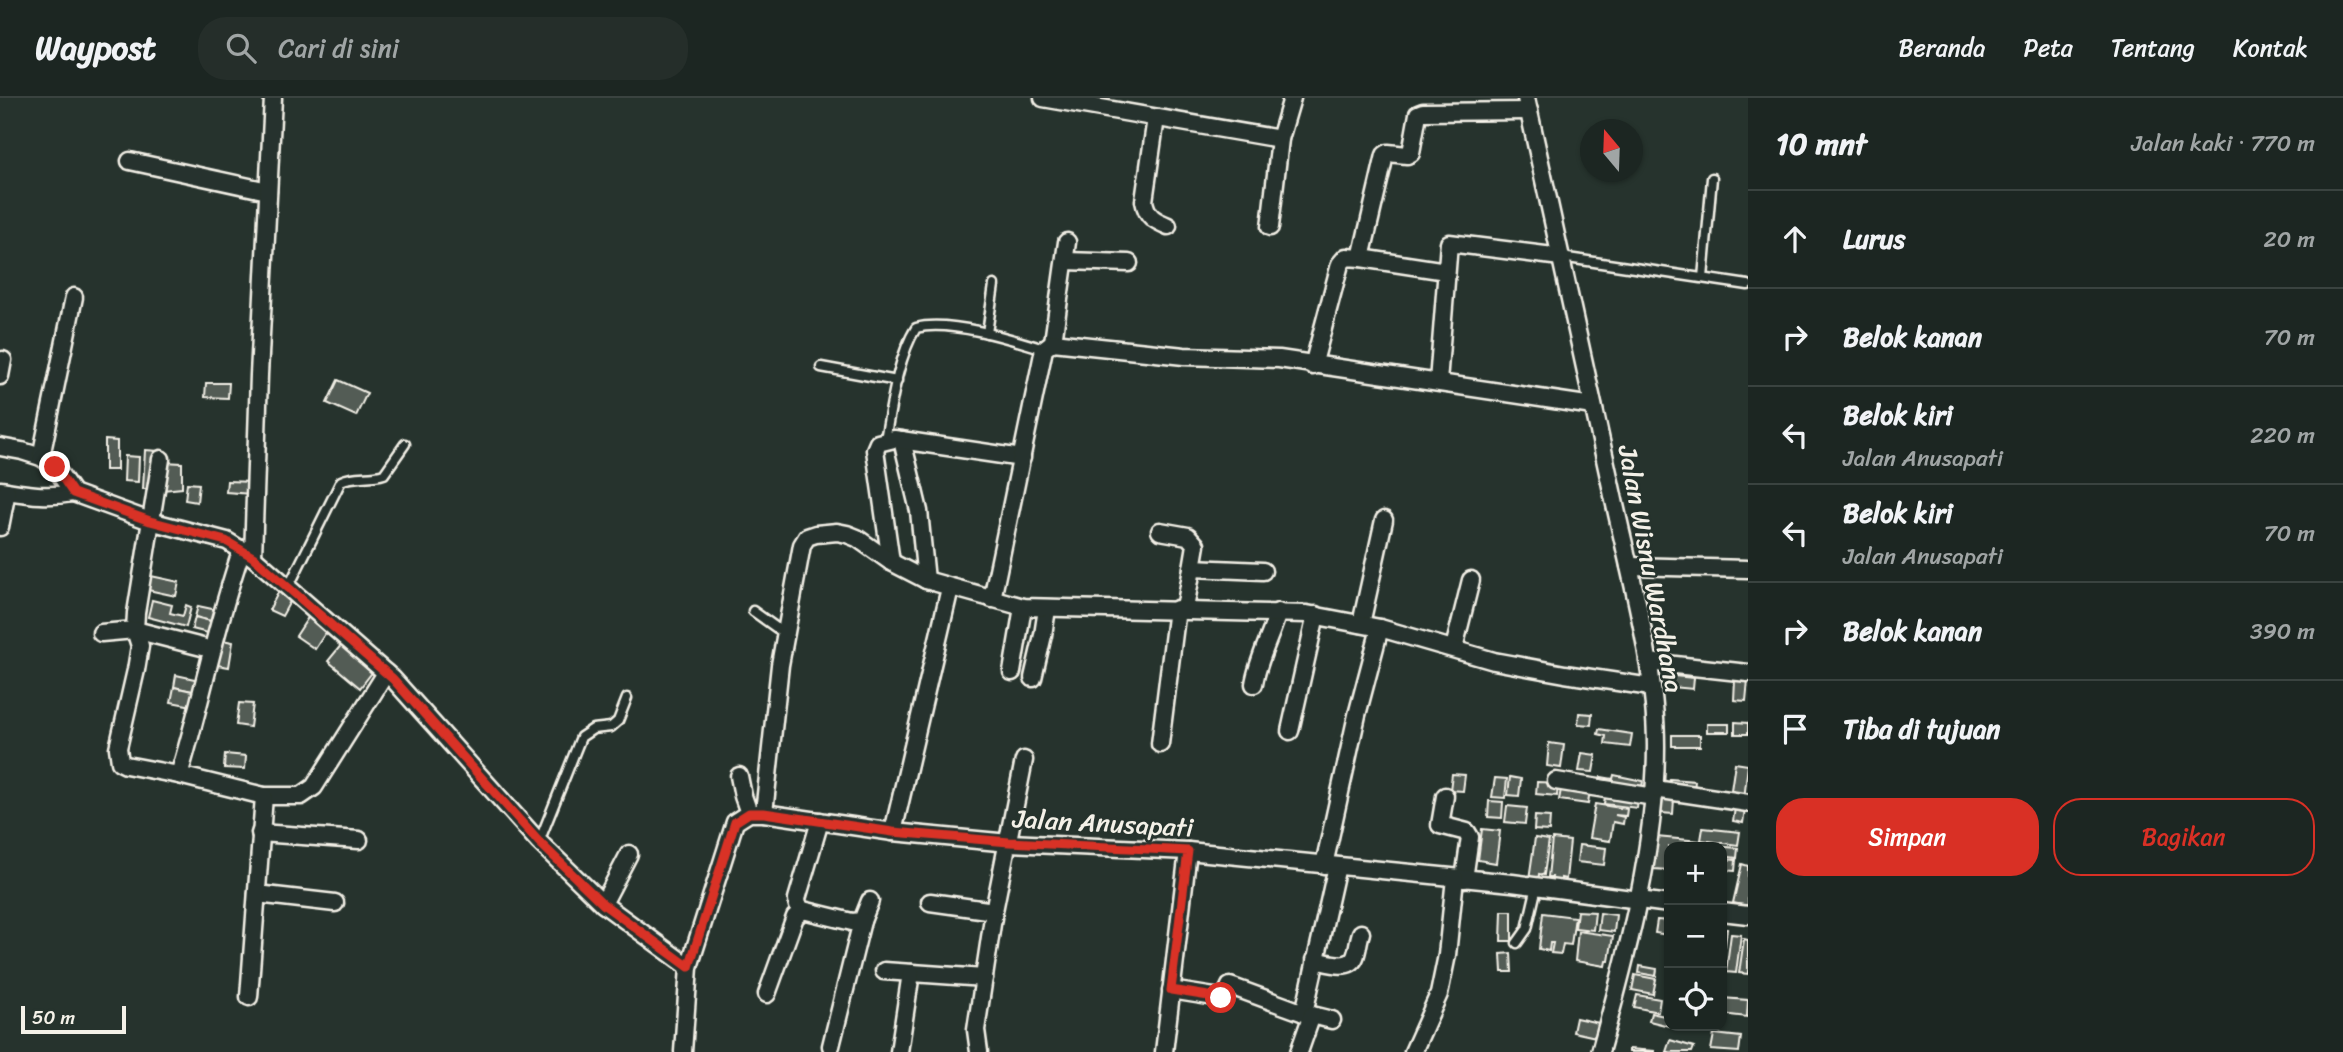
<!DOCTYPE html>
<html lang="id">
<head>
<meta charset="utf-8">
<style>
	body { margin:0; font-family:Sriracha,sans-serif; background:#252e2a; color:#f1f3f6 }
	.controls { position:absolute; right:21px; bottom:21px; display:grid; overflow:hidden; border-radius:14px; box-shadow:0 2px 5px #0004 }
	.controls button { width:63px; height:63px; display:grid; place-items:center; padding:0; border:0; border-bottom:2px solid #3a4340; background:#1c2622; color:#f1f3f6; font:35px sans-serif }
	.compass { position:absolute; left:1580px; top:21px; width:63px; height:63px; border-radius:50%; background:#1c2622; box-shadow:0 2px 5px #0004; rotate:341deg }
	.scale { position:absolute; left:21px; bottom:18px; width:105px; box-sizing:border-box; padding-left:7px; border:4px solid #f4f1e8; border-top:0; font-size:19px; line-height:24px; white-space:nowrap; color:#f4f1e8; -webkit-text-stroke:5px #26332d; paint-order:stroke }
	.stop { position:absolute; width:21px; height:21px; margin:-16px; border:5px solid #d93025; border-radius:50%; background:#fff }
	.stop.end { background:#d93025; border-color:#fff; box-shadow:0 2px 7px #0008 }
	.list { margin:0; padding:0; list-style:none }
	h2 { display:flex; justify-content:space-between; align-items:center; height:91px; margin:0; padding:0 28px; font-size:30px }
	h2 small { font-size:23px; font-weight:400; color:#a0a5a5 }
	.list li { display:grid; grid-template-columns:46px 1fr auto; gap:21px; align-items:center; box-sizing:border-box; height:98px; padding:0 28px; border-top:2px solid #3a4340 }
	.list b { display:block; font-size:26px; white-space:nowrap }
	.list p { margin:0; font-size:23px; white-space:nowrap; color:#a0a5a5 }
	.list em { font-size:23px; font-style:normal; color:#a0a5a5 }
	.actions { display:flex; gap:14px; padding:21px 28px }
	.actions a { flex:1; padding:16px 0; border:2px solid #d93025; border-radius:28px; text-align:center; font-size:24px; color:#d93025 }
	.actions .main { background:#d93025; color:#fff }
	.icon { flex:none; width:38px; height:38px; fill:none; stroke:currentColor; stroke-width:2; stroke-linecap:round; stroke-linejoin:round }
	.map { position:relative; flex:none; width:1748px; height:954px; overflow:hidden }
	header { display:flex; align-items:center; gap:42px; box-sizing:border-box; height:98px; padding:0 35px; background:#1c2622; border-bottom:2px solid #3a4340 }
	header strong { font-size:33px }
	nav { display:flex; gap:38px; margin-inline-start:auto; font-size:24px }
	.search { width:490px; height:63px; background:#252e2a; display:flex; align-items:center; gap:18px; box-sizing:border-box; padding:0 24px; border-radius:28px; color:#a0a5a5; font-size:26px }
	main { display:flex }
	aside { flex:1; background:#1c2622 }
	.map>svg:first-child { display:block }
</style>
</head>
<body>
<header>
<strong>Waypost</strong>
<div class="search"><svg class="icon" aria-label="search" viewBox="0 0 24 24"><circle cx="10" cy="10" r="6"/><path d="M15 15l6 6"/></svg>Cari di sini</div>
<nav><a>Beranda</a><a>Peta</a><a>Tentang</a><a>Kontak</a></nav>
</header>
<main>
<div class="map">
<svg width="1748" height="954" viewBox="0 0 1748 954">
	<rect width="100%" height="100%" fill="#26332d"/>
	<filter id="ink" filterUnits="userSpaceOnUse"><feTurbulence type="fractalNoise" baseFrequency=".0143" numOctaves="2"/><feDisplacementMap in="SourceGraphic" scale="14" xChannelSelector="R" yChannelSelector="G"/><feConvolveMatrix kernelMatrix="1 2 1 2 8 2 1 2 1" color-interpolation-filters="sRGB"/></filter>
	<g filter="url(#ink)">
		<g fill="#525c55" stroke="#f4f1e8" stroke-width="2">
			<path d="M 338,282 L 367,295 L 356,318 L 327,305 Z"/>
			<path d="M 206,285 L 229,285 L 228,300 L 205,299 Z"/>
			<path d="M 105,342 L 117,343 L 117,372 L 105,372 Z"/>
			<path d="M 145,352 L 159,353 L 156,391 L 143,391 Z"/>
			<path d="M 125,358 L 139,359 L 138,384 L 124,383 Z"/>
			<path d="M 164,364 L 182,365 L 182,390 L 163,392 Z"/>
			<path d="M 227,383 L 252,384 L 251,396 L 226,394 Z"/>
			<path d="M 187,385 L 199,386 L 197,404 L 185,402 Z"/>
			<path d="M 151,478 L 179,484 L 176,498 L 148,492 Z"/>
			<path d="M 280,491 L 293,498 L 282,518 L 269,512 Z"/>
			<path d="M 152,502 L 172,507 L 170,515 L 183,518 L 186,507 L 191,509 L 186,529 L 148,519 Z"/>
			<path d="M 198,508 L 217,512 L 214,524 L 195,519 Z"/>
			<path d="M 311,515 L 330,528 L 315,551 L 296,538 Z"/>
			<path d="M 195,519 L 218,525 L 216,537 L 192,531 Z"/>
			<path d="M 222,542 L 233,544 L 229,569 L 217,567 Z"/>
			<path d="M 342,546 L 374,572 L 360,590 L 328,563 Z"/>
			<path d="M 176,577 L 204,583 L 201,595 L 174,589 Z"/>
			<path d="M 1664,577 L 1694,580 L 1693,591 L 1662,588 Z"/>
			<path d="M 1735,581 L 1748,582 L 1746,603 L 1734,602 Z"/>
			<path d="M 174,589 L 201,595 L 198,609 L 171,604 Z"/>
			<path d="M 239,605 L 253,606 L 250,629 L 236,627 Z"/>
			<path d="M 1579,615 L 1592,616 L 1591,627 L 1578,626 Z"/>
			<path d="M 1735,624 L 1748,625 L 1748,636 L 1735,636 Z"/>
			<rect x="1707" y="626" width="22" height="8"/>
			<path d="M 1599,631 L 1632,636 L 1630,649 L 1605,646 L 1606,638 L 1598,636 Z"/>
			<rect x="1672" y="637" width="28" height="11"/>
			<path d="M 1549,645 L 1564,647 L 1561,670 L 1547,668 Z"/>
			<path d="M 1582,655 L 1596,657 L 1593,674 L 1579,673 Z"/>
			<path d="M 225,656 L 246,658 L 245,671 L 224,670 Z"/>
			<path d="M 1735,665 L 1748,667 L 1744,701 L 1730,699 Z"/>
			<path d="M 1452,676 L 1465,677 L 1463,693 L 1450,692 Z"/>
			<path d="M 1614,677 L 1643,683 L 1641,695 L 1599,687 L 1601,679 L 1613,681 Z"/>
			<path d="M 1510,679 L 1521,681 L 1519,698 L 1508,697 Z"/>
			<path d="M 1495,680 L 1507,681 L 1505,700 L 1492,699 Z"/>
			<path d="M 1670,681 L 1695,683 L 1694,693 L 1669,690 Z"/>
			<path d="M 1537,684 L 1558,685 L 1557,698 L 1536,696 Z"/>
			<path d="M 1562,686 L 1590,690 L 1588,706 L 1559,702 Z"/>
			<path d="M 1606,693 L 1638,703 L 1637,710 L 1604,706 Z"/>
			<path d="M 1663,700 L 1674,701 L 1673,716 L 1661,715 Z"/>
			<path d="M 1489,703 L 1503,704 L 1502,720 L 1488,719 Z"/>
			<path d="M 1595,706 L 1627,711 L 1626,718 L 1615,717 L 1624,719 L 1623,726 L 1613,724 L 1610,743 L 1589,740 Z"/>
			<path d="M 1507,708 L 1527,710 L 1525,726 L 1505,724 Z"/>
			<path d="M 1735,710 L 1745,711 L 1743,725 L 1733,723 Z"/>
			<path d="M 1535,718 L 1550,719 L 1549,733 L 1534,732 Z"/>
			<path d="M 1703,730 L 1740,734 L 1738,747 L 1701,742 Z"/>
			<path d="M 1482,731 L 1500,733 L 1496,765 L 1478,762 Z"/>
			<path d="M 1656,739 L 1711,744 L 1711,749 L 1669,749 L 1669,772 L 1653,771 Z"/>
			<path d="M 1535,740 L 1549,742 L 1544,777 L 1539,776 L 1538,783 L 1529,781 Z"/>
			<path d="M 1552,741 L 1570,743 L 1566,781 L 1561,780 L 1561,784 L 1551,784 L 1552,779 L 1548,779 Z"/>
			<path d="M 1579,747 L 1606,750 L 1604,767 L 1577,764 Z"/>
			<path d="M 1714,748 L 1738,750 L 1737,760 L 1722,758 L 1722,749 L 1713,749 Z"/>
			<path d="M 1723,761 L 1736,762 L 1735,773 L 1722,772 Z"/>
			<path d="M 1742,766 L 1748,768 L 1748,808 L 1733,805 Z"/>
			<path d="M 1502,813 L 1512,813 L 1512,843 L 1501,843 Z"/>
			<path d="M 1577,813 L 1595,814 L 1593,832 L 1575,830 Z"/>
			<path d="M 1543,815 L 1575,819 L 1571,847 L 1563,846 L 1561,856 L 1551,855 L 1553,845 L 1550,845 L 1549,853 L 1539,851 Z"/>
			<path d="M 1600,815 L 1616,817 L 1614,834 L 1598,832 Z"/>
			<path d="M 1657,822 L 1669,823 L 1669,837 L 1655,835 Z"/>
			<path d="M 1722,831 L 1727,831 L 1725,848 L 1722,848 Z"/>
			<path d="M 1578,833 L 1613,838 L 1609,863 L 1606,863 L 1605,868 L 1575,863 Z"/>
			<path d="M 1731,836 L 1741,837 L 1736,875 L 1726,874 Z"/>
			<path d="M 1744,841 L 1748,842 L 1748,876 L 1739,875 Z"/>
			<path d="M 1511,855 L 1512,874 L 1502,874 L 1501,856 Z"/>
			<path d="M 1640,868 L 1657,871 L 1656,878 L 1639,875 Z"/>
			<path d="M 1635,877 L 1656,881 L 1653,896 L 1632,892 Z"/>
			<path d="M 1637,897 L 1660,901 L 1658,914 L 1634,909 Z"/>
			<path d="M 1722,900 L 1748,902 L 1747,919 L 1722,916 Z"/>
			<path d="M 1651,915 L 1669,919 L 1669,928 L 1649,923 Z"/>
			<path d="M 1576,920 L 1599,925 L 1596,939 L 1573,934 Z"/>
			<path d="M 1714,936 L 1741,939 L 1739,954 L 1711,952 Z"/>
			<path d="M 1670,942 L 1694,949 L 1692,954 L 1666,954 Z"/>
			<path d="M 1629,951 L 1654,953 L 1654,954 L 1629,954 Z"/>
		</g>
		<g fill="none" stroke-linecap="round" stroke-linejoin="round">
			<defs>
				<g id="service">
					<path d="M 1561,159 L 1748,187"/>
					<path d="M 1703,180 L 1712,80"/>
					<path d="M 987,235 L 994,187"/>
					<path d="M 821,269 L 897,283"/>
					<path d="M 885,342 C 891,309 898,258 916,230 C 948,221 1012,241 1044,251"/>
					<path d="M 288,490 L 341,383 C 355,376 370,381 384,376 L 405,346"/>
					<path d="M 753,513 L 785,536"/>
					<path d="M 539,744 L 581,639 L 593,631 L 611,629 L 618,623 L 627,600"/>
					<path d="M 1517,845 L 1527,831 L 1537,788"/>
				</g>
				<g id="minor">
					<path d="M 1043,0 L 1280,41"/>
					<path d="M 1526,0 C 1555,131 1583,262 1612,393 C 1629,473 1656,567 1656,648 C 1656,749 1627,857 1600,954"/>
					<path d="M 1156,20 L 1144,103 C 1147,119 1154,122 1168,128"/>
					<path d="M 130,63 L 268,93"/>
					<path d="M 1270,129 L 1280,41 L 1292,0"/>
					<path d="M 1361,160 L 1446,173"/>
					<path d="M 1066,163 L 1129,165"/>
					<path d="M 1053,244 L 1067,144"/>
					<path d="M 1313,268 L 1340,166 L 1346,159 L 1361,160 L 1385,57 L 1388,55 L 1407,57 L 1411,55 L 1418,16 L 1423,14 L 1529,13"/>
					<path d="M 0,278 L 3,262"/>
					<path d="M 1438,284 L 1449,145 L 1561,159"/>
					<path d="M 902,342 L 919,413 L 926,482"/>
					<path d="M 0,349 L 22,353 L 41,359 L 55,369 L 73,395 L 150,423 L 227,443 L 253,459 L 393,581 L 539,744 L 603,806 L 689,869"/>
					<path d="M 41,359 L 74,199"/>
					<path d="M 161,361 L 136,515 L 135,532 L 140,548 L 136,572 L 118,650 L 120,664 L 126,667 L 179,677 L 264,698 L 301,698 L 314,689 L 386,575"/>
					<path d="M 0,392 C 27,396 45,400 73,395"/>
					<path d="M 0,429 L 7,393"/>
					<path d="M 1160,433 L 1188,438 L 1196,447 L 1185,511"/>
					<path d="M 253,459 L 259,277 L 273,0"/>
					<path d="M 891,464 L 875,352 L 878,345 L 894,341 L 1022,360"/>
					<path d="M 1629,468 L 1748,471"/>
					<path d="M 1192,470 L 1263,473"/>
					<path d="M 992,501 L 1044,251 L 1053,244 L 1184,258 L 1279,261 L 1593,308"/>
					<path d="M 1361,526 L 1384,422"/>
					<path d="M 101,535 L 135,532 L 202,549"/>
					<path d="M 1454,550 L 1471,482"/>
					<path d="M 1648,564 L 1748,575"/>
					<path d="M 1012,574 L 1023,509"/>
					<path d="M 1033,580 L 1043,537 L 1047,511"/>
					<path d="M 1254,586 C 1258,561 1271,538 1278,514"/>
					<path d="M 1290,633 L 1316,517"/>
					<path d="M 1160,646 L 1177,511"/>
					<path d="M 179,677 C 202,602 216,525 242,451"/>
					<path d="M 739,678 L 743,698 L 749,715"/>
					<path d="M 1556,683 L 1654,699"/>
					<path d="M 1655,691 L 1748,705"/>
					<path d="M 1445,698 L 1440,727 L 1467,734 L 1470,739 L 1464,781"/>
					<path d="M 764,715 L 780,567 L 802,447 L 807,439 L 816,436 L 837,434 L 847,436 L 857,440 L 891,464 L 926,482 L 1023,509 L 1307,516 L 1380,530 L 1494,563 L 1565,576 L 1651,589"/>
					<path d="M 820,723 L 797,801 L 798,808 L 803,812 L 852,824 L 862,823 L 870,803"/>
					<path d="M 893,734 L 950,490"/>
					<path d="M 260,735 L 359,742"/>
					<path d="M 1324,767 L 1357,617 L 1380,530"/>
					<path d="M 257,796 L 335,805"/>
					<path d="M 930,804 L 994,813"/>
					<path d="M 603,806 L 629,756"/>
					<path d="M 1722,814 L 1748,817"/>
					<path d="M 1315,862 C 1326,864 1349,873 1355,859 C 1358,852 1358,843 1361,835"/>
					<path d="M 884,873 L 984,880"/>
					<path d="M 1171,892 L 1221,900 L 1225,899 L 1230,888 L 1233,889 L 1304,915 L 1332,922"/>
					<path d="M 767,896 L 792,827 L 795,819 L 803,812"/>
					<path d="M 249,899 L 264,698"/>
					<path d="M 1304,915 L 1337,768"/>
					<path d="M 831,948 L 862,823"/>
					<path d="M 683,954 L 689,869 L 735,724 L 749,715 L 764,715 L 893,734 L 1009,745 L 1188,753 L 1512,785 L 1669,806"/>
					<path d="M 899,954 L 911,875"/>
					<path d="M 979,954 L 976,932 L 994,813 L 1024,662"/>
					<path d="M 1164,954 L 1188,753"/>
					<path d="M 1299,954 L 1312,917"/>
					<path d="M 1413,954 L 1439,896 L 1447,857 L 1455,780"/>
				</g>
			</defs>
			<use href="#service" stroke="#f4f1e8" stroke-width="13"/>
			<use href="#minor" stroke="#f4f1e8" stroke-width="21"/>
			<use href="#service" stroke="#26332d" stroke-width="8"/>
			<use href="#minor" stroke="#26332d" stroke-width="16"/>
		</g>
	</g>
	<g fill="none" stroke-linecap="round" stroke-linejoin="round" filter="url(#ink)">
		<path stroke="#d93025" stroke-width="9" d="M 55,369 L 73,395 L 150,423 L 226,443 L 253,459 L 393,581 L 539,744 L 603,806 L 689,869 L 735,724 L 749,715 L 764,715 L 893,734 L 1009,744 L 1188,753 L 1171,892 L 1221,900"/>
	</g>
	<g text-anchor="middle" stroke-width="5" stroke-linejoin="round" paint-order="stroke">
		<g font-size="26" fill="#f4f1e8" stroke="#26332d">
			<text transform="translate(1651 471) rotate(79)" y="9">Jalan Wisnu Wardhana</text>
			<text transform="translate(1103 725) rotate(3)" y="9">Jalan Anusapati</text>
		</g>
	</g>
</svg>
<div class="controls">
<button>+</button>
<button>−</button>
<button><svg class="icon" aria-label="locate" viewBox="0 0 24 24"><circle cx="12" cy="12" r="6"/><path d="M12 2v4M12 18v4M2 12h4M18 12h4"/></svg></button>
</div>
<svg class="compass" viewBox="-18 -18 36 36"><path d="M0-13l5 13h-10z" fill="#e53935"/><path d="M0 13l5-13h-10z" fill="#a0a5a5"/></svg>
<div class="scale">50 m</div>
<div class="stop" style="left:1221px;top:900px"></div>
<div class="stop end" style="left:55px;top:369px"></div>
</div>
<aside>
<h2>10 mnt<small>Jalan kaki · 770 m</small></h2>
<ul class="list">
<li><svg class="icon" aria-label="ahead" viewBox="0 0 24 24"><path d="M12 20V5M6 11l6-6 6 6"/></svg><div><b>Lurus</b></div><em>20 m</em></li>
<li><svg class="icon" aria-label="right" viewBox="0 0 24 24"><path d="M7 20v-9h11M14 6l5 5-5 5"/></svg><div><b>Belok kanan</b></div><em>70 m</em></li>
<li><svg class="icon" aria-label="left" viewBox="0 0 24 24"><path d="M17 20v-9H6M10 6l-5 5 5 5"/></svg><div><b>Belok kiri</b><p>Jalan Anusapati</p></div><em>220 m</em></li>
<li><svg class="icon" aria-label="left" viewBox="0 0 24 24"><path d="M17 20v-9H6M10 6l-5 5 5 5"/></svg><div><b>Belok kiri</b><p>Jalan Anusapati</p></div><em>70 m</em></li>
<li><svg class="icon" aria-label="right" viewBox="0 0 24 24"><path d="M7 20v-9h11M14 6l5 5-5 5"/></svg><div><b>Belok kanan</b></div><em>390 m</em></li>
<li><svg class="icon" aria-label="arrive" viewBox="0 0 24 24"><path d="M6 21V4h12l-3 4 3 4H6"/></svg><div><b>Tiba di tujuan</b></div></li>
</ul>
<div class="actions"><a class="main">Simpan</a><a>Bagikan</a></div>
</aside>
</main>
</body>
</html>
